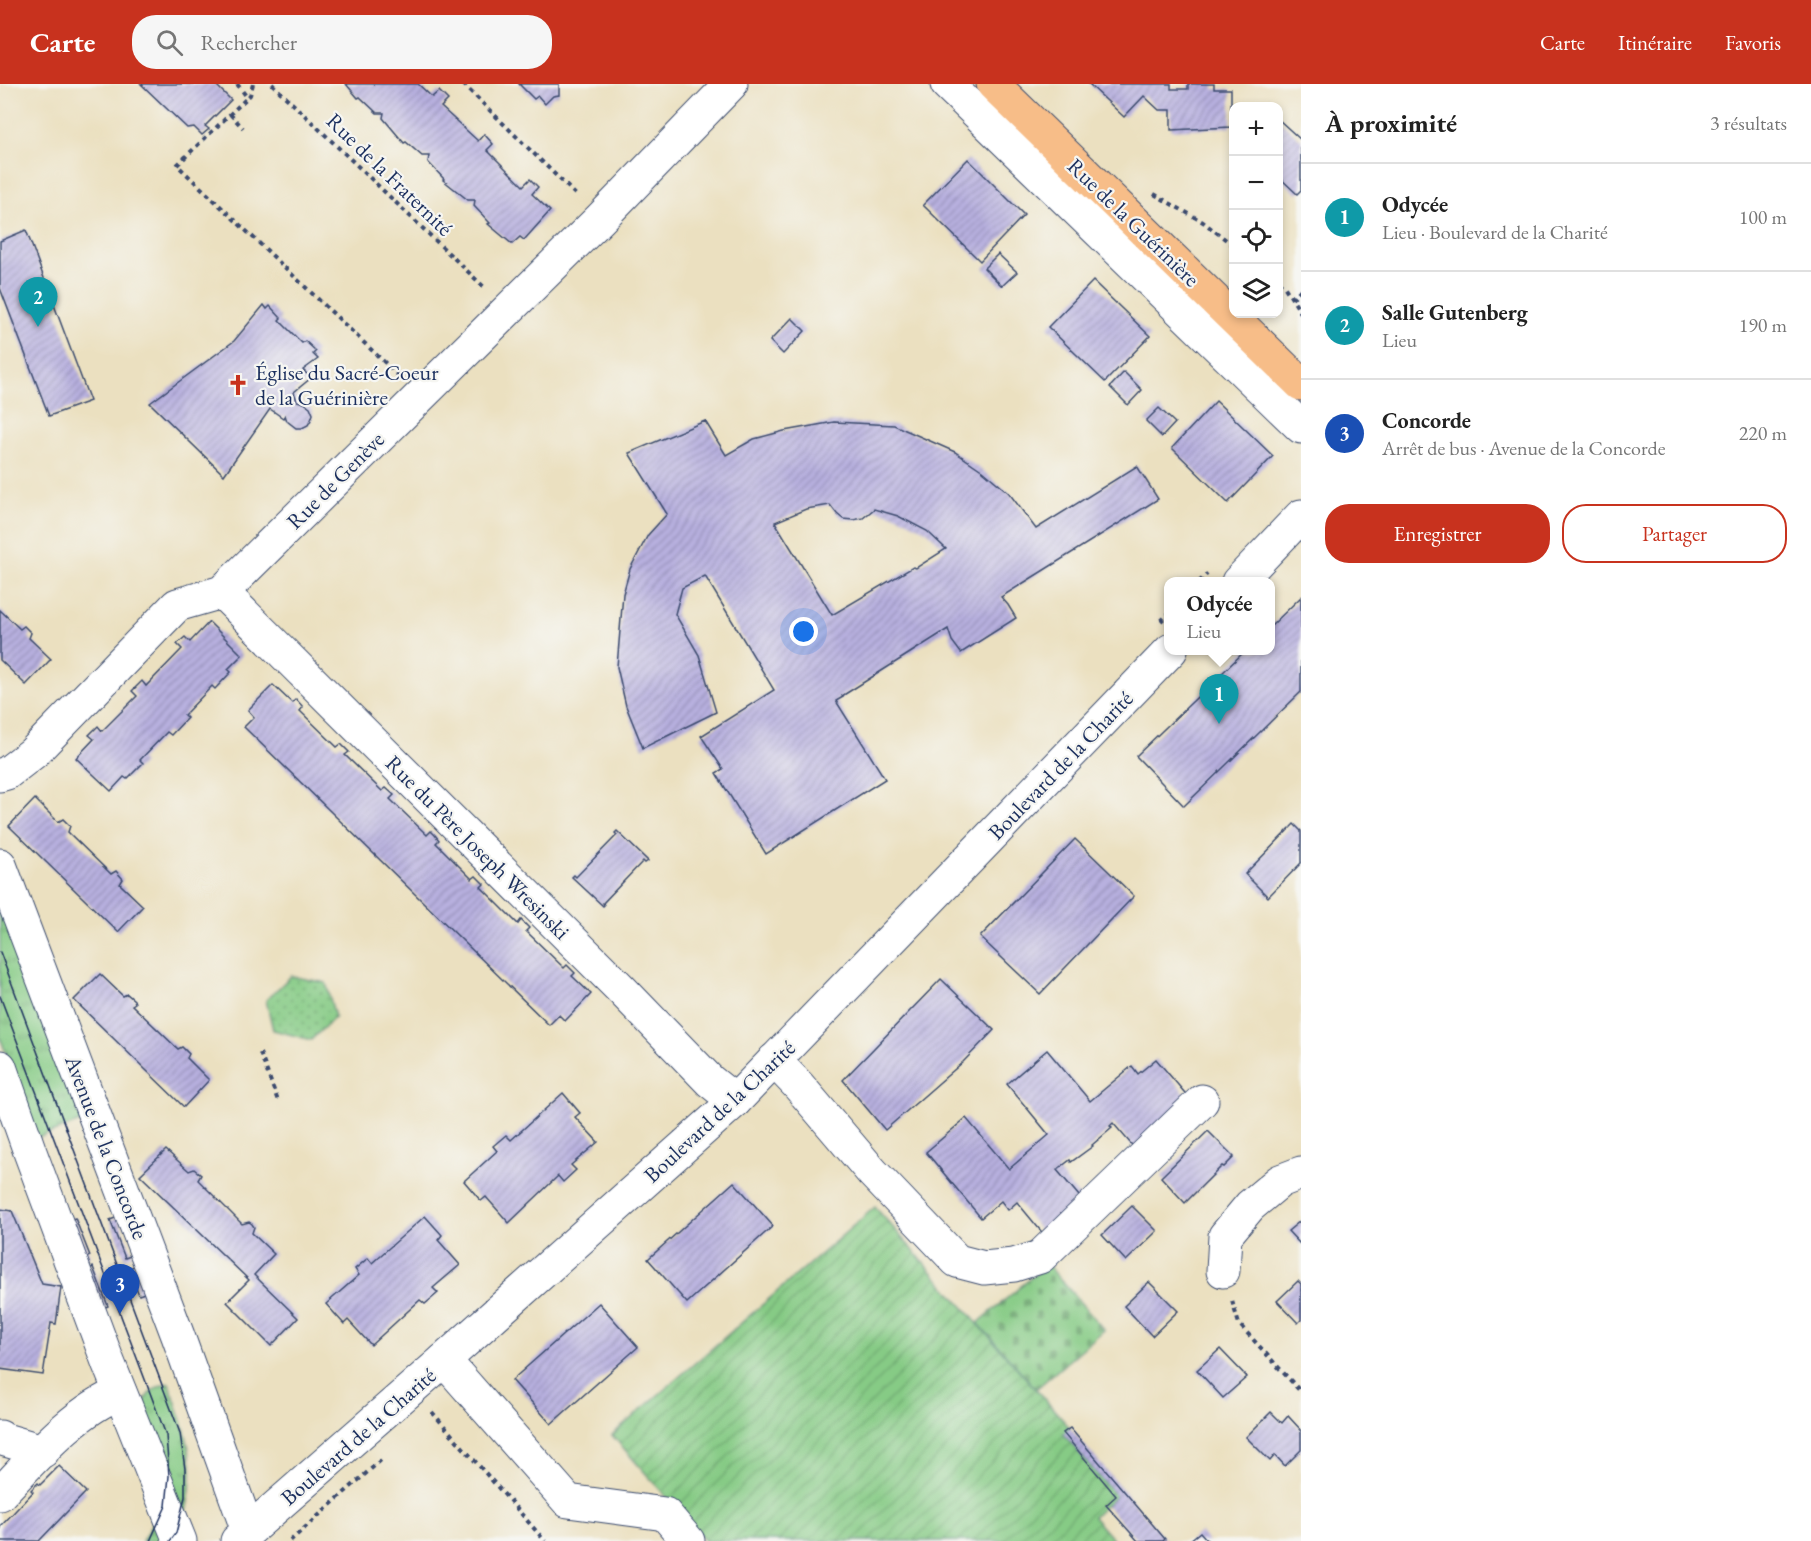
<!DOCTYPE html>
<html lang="fr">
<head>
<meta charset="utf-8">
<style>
	body { margin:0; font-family:"EB Garamond",serif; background:#f6f6f6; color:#222 }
	.controls { position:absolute; right:18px; top:18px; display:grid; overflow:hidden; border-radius:12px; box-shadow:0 3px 9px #0003 }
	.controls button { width:54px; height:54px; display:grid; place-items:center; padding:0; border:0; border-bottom:2px solid #e0e0e0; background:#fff; color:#222; font:30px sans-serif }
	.you { position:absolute; left:804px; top:548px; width:21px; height:21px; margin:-15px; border:4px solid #fff; border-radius:50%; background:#1a73e8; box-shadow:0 0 0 9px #1a73e833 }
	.badge { display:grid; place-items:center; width:39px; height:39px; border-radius:50%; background:#c8321e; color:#fff; font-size:20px; font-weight:700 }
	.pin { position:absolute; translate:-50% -50px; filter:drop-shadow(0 2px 3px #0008) }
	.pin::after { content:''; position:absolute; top:32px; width:21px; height:18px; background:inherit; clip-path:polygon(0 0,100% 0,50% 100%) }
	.popup { position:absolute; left:1164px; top:493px; width:111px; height:78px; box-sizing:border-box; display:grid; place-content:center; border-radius:12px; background:#fff; filter:drop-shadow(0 2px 4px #0005); font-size:20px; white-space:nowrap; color:#767676 }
	.popup b { font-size:22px; color:#222 }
	.popup::after { content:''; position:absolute; left:50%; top:100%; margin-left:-12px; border:12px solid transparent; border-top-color:#fff }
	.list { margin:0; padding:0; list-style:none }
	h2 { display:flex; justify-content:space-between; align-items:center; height:78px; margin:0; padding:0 24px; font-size:26px }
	h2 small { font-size:20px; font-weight:400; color:#767676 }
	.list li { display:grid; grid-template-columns:39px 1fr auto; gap:18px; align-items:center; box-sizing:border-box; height:108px; padding:0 24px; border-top:2px solid #e0e0e0 }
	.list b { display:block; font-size:22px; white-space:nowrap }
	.list p { margin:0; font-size:20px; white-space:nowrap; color:#767676 }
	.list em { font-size:20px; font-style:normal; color:#767676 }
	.actions { display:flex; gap:12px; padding:18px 24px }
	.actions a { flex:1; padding:14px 0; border:2px solid #c8321e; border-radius:24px; text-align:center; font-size:21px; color:#c8321e }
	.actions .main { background:#c8321e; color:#fff }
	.icon { flex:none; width:33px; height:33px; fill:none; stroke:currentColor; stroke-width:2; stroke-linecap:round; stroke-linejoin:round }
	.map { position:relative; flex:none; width:1301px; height:1457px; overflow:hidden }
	header { display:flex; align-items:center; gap:36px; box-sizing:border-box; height:84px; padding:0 30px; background:#c8321e; color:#fff }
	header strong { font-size:28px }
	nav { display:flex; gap:33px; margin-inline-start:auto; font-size:21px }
	.search { width:420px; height:54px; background:#f6f6f6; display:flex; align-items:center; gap:15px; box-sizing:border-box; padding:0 21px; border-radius:24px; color:#767676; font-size:22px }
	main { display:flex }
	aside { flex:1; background:#fff }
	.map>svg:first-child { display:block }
</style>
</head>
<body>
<header>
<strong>Carte</strong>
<div class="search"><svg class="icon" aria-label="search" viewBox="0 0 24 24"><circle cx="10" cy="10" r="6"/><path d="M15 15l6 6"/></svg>Rechercher</div>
<nav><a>Carte</a><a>Itinéraire</a><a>Favoris</a></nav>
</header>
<main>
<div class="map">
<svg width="1301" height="1457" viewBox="0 0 1301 1457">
	<defs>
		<pattern id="grass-tufts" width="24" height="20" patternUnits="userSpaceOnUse" patternTransform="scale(1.5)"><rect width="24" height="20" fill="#86cb85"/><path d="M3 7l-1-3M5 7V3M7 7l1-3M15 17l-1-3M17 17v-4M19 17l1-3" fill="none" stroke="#6da570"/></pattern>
		<pattern id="cemetery-stones" width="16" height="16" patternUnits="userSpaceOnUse" patternTransform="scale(1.5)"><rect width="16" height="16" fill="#86cb85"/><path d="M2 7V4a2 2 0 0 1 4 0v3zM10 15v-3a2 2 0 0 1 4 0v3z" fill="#6da570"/></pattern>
		<pattern id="park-dots" width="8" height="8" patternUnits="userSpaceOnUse" patternTransform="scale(1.5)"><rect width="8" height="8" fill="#86cb85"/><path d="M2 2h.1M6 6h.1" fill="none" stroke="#6da570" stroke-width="1.8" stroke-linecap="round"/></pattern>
		<pattern id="garden-furrows" width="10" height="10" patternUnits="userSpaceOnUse" patternTransform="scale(1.5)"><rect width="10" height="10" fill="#86cb85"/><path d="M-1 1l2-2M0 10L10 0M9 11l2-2" fill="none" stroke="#6da570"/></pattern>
		<pattern id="building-hatch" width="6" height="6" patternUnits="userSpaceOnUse" patternTransform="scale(1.5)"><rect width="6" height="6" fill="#b8b0df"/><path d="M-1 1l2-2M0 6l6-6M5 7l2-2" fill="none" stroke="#9590b8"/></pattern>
	</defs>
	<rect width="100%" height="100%" fill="#f6f6f2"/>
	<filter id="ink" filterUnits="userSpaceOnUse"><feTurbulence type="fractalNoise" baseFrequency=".0167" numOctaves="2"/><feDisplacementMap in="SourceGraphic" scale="12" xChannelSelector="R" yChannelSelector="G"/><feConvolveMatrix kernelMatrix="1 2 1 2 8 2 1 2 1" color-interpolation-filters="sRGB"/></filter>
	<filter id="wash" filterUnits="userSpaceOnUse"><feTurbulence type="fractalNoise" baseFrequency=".008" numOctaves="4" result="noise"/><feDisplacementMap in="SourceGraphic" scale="24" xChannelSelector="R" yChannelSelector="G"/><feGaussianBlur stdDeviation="1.35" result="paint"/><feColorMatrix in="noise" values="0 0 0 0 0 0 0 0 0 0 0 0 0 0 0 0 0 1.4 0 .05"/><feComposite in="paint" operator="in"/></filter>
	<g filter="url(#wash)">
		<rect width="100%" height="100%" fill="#ebe0c0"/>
		<g fill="url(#grass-tufts)" stroke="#507d72" stroke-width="1.5">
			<path d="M 0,809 L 83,1037 L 37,1054 L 0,953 Z"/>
			<path d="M 169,1299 C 188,1352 201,1387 181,1443 L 142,1321 C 148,1309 155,1302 169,1299 Z"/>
			<path d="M 155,1430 L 165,1457 L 142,1457 L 150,1443 Z"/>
		</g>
		<path fill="url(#cemetery-stones)" stroke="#507d72" stroke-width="1.5" d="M 1047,1180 L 1104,1246 L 1036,1305 L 978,1239 Z"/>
		<path fill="url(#park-dots)" stroke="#507d72" stroke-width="1.5" d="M 291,892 L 326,899 L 335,933 L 311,956 L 273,946 L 266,916 Z"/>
		<path fill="url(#garden-furrows)" stroke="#507d72" stroke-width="1.5" d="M 875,1123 L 1070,1344 L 1063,1350 L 1116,1412 L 1093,1433 L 1114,1457 L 705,1457 L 612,1351 Z"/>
		<g id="blocks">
			<g fill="url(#building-hatch)" fill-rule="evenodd">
				<path d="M 141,0 L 215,0 L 231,16 L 205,42 L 209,45 L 202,51 L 194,43 L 187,44 Z"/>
				<path d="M 346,0 L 418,0 L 432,13 L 439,7 L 448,16 L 441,23 L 478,57 L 484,50 L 493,60 L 487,66 L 523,102 L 530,95 L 538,103 L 532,110 L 550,127 L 524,156 L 520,153 L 512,160 L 488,140 L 490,139 L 474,122 L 475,116 L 468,116 L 443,96 L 444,95 L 428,78 L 429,72 L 422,72 L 406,58 L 404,59 L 383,34 L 384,29 L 377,29 L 360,13 L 358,14 Z"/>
				<path d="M 519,0 L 559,0 L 559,11 L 553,12 L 545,20 L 538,12 L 534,15 Z"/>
				<path d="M 1089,0 L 1171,0 L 1171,5 L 1188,5 L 1188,0 L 1214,0 L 1214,5 L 1231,5 L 1231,43 L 1171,46 L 1171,26 L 1159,26 L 1144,12 L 1124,33 Z"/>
				<path d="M 1278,35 L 1301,56 L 1301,106 L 1297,110 L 1278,92 Z"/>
				<path d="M 968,75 L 1024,131 L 980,177 L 923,121 Z"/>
				<path d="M 26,146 L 90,317 L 49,332 L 0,204 L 0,157 Z"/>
				<path d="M 998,170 L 1017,188 L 1002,202 L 984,184 Z"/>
				<path d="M 1093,197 L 1150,252 L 1105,298 L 1048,243 Z"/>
				<path d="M 264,221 L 267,225 L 270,222 L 281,234 L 279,236 L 302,259 L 305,257 L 316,267 L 313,270 L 318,275 L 303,286 L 311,294 L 294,308 L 297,317 L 304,319 L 310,323 L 313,330 L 311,336 L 308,341 L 302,344 L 296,344 L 287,337 L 285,331 L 283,334 L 270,325 L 224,391 L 150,319 L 234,257 Z"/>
				<path d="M 792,234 L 805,247 L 783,270 L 770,257 Z"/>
				<path d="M 1124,288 L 1142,306 L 1128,321 L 1110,303 Z"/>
				<path d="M 1216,317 L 1273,372 L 1228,419 L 1172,364 Z"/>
				<path d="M 1159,324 L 1175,339 L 1162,353 L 1146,337 Z"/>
				<path d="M 705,337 L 726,371 L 754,355 L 784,347 L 834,338 L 894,341 L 955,368 L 983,387 L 1009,409 L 1036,445 L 1137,382 L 1158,415 L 1001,513 L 1008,521 L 1016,534 L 961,569 L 952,557 L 948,545 L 842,612 L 843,613 L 836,617 L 885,695 L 766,770 L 716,689 L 723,685 L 701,652 L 774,606 L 705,492 L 682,504 L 675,530 L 699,571 L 716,628 L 643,664 L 626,622 L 617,583 L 623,510 L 630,485 L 648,451 L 667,430 L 629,369 ZM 830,421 L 837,430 L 843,435 L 853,436 L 863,434 L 874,425 L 898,432 L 927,447 L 946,465 L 916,484 L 913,483 L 832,531 L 775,438 L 806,425 Z"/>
				<path d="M 1301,513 L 1301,608 L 1184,722 L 1136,672 L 1245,567 L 1270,567 L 1270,543 Z"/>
				<path d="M 0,526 L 20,545 L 24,542 L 31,549 L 29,554 L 51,575 L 26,601 L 0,576 Z"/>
				<path d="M 209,538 L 242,571 L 228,585 L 231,588 L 215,605 L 212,602 L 184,631 L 187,634 L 171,651 L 167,648 L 140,676 L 143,679 L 127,695 L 124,693 L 111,707 L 76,674 L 94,655 L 89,651 L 98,642 L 102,647 L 137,612 L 132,607 L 142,597 L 146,602 L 182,565 L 177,560 L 185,553 L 190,558 Z"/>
				<path d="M 273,601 L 292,619 L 296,615 L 303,623 L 300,627 L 337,663 L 341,660 L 349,668 L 345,671 L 382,707 L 386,704 L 394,711 L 390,715 L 427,751 L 431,747 L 435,751 L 439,756 L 436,759 L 472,795 L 476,792 L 484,800 L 481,803 L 518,840 L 521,836 L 529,844 L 526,847 L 564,884 L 567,881 L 575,889 L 572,892 L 591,910 L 565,937 L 559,931 L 549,941 L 244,643 L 254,633 L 248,626 Z"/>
				<path d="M 35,715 L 58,738 L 63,735 L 70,742 L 68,748 L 111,790 L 116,787 L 123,795 L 120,800 L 143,822 L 118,848 L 9,742 Z"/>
				<path d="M 1294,740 L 1301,747 L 1301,779 L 1268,813 L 1245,790 Z"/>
				<path d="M 617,747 L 648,777 L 645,779 L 643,777 L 603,819 L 604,821 L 603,822 L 572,793 L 574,791 L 576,793 L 617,751 L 615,749 Z"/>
				<path d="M 1075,755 L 1134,812 L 1040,910 L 980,853 Z"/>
				<path d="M 100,890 L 123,912 L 127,910 L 134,916 L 135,919 L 132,921 L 178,965 L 182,963 L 189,970 L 187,974 L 209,996 L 184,1023 L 74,916 Z"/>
				<path d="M 941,895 L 994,946 L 963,978 L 885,1046 L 843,996 Z"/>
				<path d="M 1047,966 L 1090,1017 L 1132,982 L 1138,990 L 1156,975 L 1190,1015 L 1137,1067 L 1113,1039 L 1110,1042 L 1112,1044 L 1092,1061 L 1093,1062 L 1071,1078 L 1070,1076 L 1057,1086 L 1085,1119 L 1045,1152 L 1017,1118 L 1008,1126 L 1001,1117 L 981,1134 L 926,1068 L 966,1034 L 1009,1085 L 1049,1051 L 1007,1000 Z"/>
				<path d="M 563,1009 L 580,1029 L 575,1033 L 598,1058 L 571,1081 L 576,1086 L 563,1098 L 558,1092 L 509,1139 L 486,1113 L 481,1117 L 464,1097 L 497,1067 L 493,1062 L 506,1051 L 511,1056 Z"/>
				<path d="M 1208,1047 L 1234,1073 L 1224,1083 L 1222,1082 L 1185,1119 L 1161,1093 Z"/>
				<path d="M 166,1066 L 189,1087 L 194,1085 L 201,1091 L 198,1096 L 242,1140 L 249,1138 L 252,1140 L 254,1143 L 252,1149 L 274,1170 L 254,1191 L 298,1234 L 271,1262 L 227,1218 L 249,1196 L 140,1091 Z"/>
				<path d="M 734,1098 L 773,1142 L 687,1219 L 648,1175 Z"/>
				<path d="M 1132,1122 L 1157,1147 L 1126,1177 L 1102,1151 Z"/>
				<path d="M 0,1125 L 12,1127 L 42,1200 L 61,1203 L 56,1240 L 51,1239 L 43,1291 L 0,1285 Z"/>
				<path d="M 425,1132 L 442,1151 L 438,1156 L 460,1181 L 433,1204 L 438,1209 L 425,1220 L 420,1216 L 371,1261 L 348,1236 L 344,1240 L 326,1220 L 359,1191 L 355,1185 L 368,1174 L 372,1179 Z"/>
				<path d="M 118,1133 L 133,1171 L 125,1174 L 110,1136 Z"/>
				<path d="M 75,1134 L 90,1172 L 82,1176 L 67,1137 Z"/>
				<path d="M 1300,1137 L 1301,1138 L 1301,1161 L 1288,1147 Z"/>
				<path d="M 137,1181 L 147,1208 L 139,1211 L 129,1184 Z"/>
				<path d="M 93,1183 L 108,1222 L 100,1225 L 85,1187 Z"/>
				<path d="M 1298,1197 L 1301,1200 L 1301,1236 L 1298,1239 L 1277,1217 Z"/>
				<path d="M 1149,1198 L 1178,1227 L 1152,1252 L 1124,1222 Z"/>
				<path d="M 599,1219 L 638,1263 L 551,1340 L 512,1296 Z"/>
				<path d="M 1220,1265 L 1247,1293 L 1223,1314 L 1197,1286 Z"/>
				<path d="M 1271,1328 L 1282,1339 L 1288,1332 L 1301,1346 L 1301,1366 L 1285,1382 L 1275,1371 L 1270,1377 L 1246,1353 Z"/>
				<path d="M 1070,1344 L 1165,1455 L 1163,1457 L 1138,1457 L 1106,1421 L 1116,1412 L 1063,1349 Z"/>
				<path d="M 59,1382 L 86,1408 L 39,1457 L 0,1457 L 0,1443 L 33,1408 L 31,1406 L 38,1399 L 40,1401 Z"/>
				<path d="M 1200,1448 L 1208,1457 L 1189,1457 Z"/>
			</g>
		</g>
	</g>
	<g filter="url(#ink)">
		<use href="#blocks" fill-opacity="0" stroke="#3a4a6d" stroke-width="1.5"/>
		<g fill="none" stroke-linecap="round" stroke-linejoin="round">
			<defs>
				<g id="minor">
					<path d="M 947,0 L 1301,343"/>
					<path d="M 1238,498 L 1301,432"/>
					<path d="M 222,508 L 621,905 L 710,997 L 735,1017"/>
					<path d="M 0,691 L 7,689 L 33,669 L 177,521 L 222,508 L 600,135 L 731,0"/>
					<path d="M 0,781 L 178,1252 L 248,1447"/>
					<path d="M 774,976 L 798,1001 L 872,1088 L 957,1177 L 984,1184 L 1014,1181 L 1040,1173 L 1202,1017"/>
					<path d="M 0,983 L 30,1068 L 108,1278 L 180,1457"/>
					<path d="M 1223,1187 L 1225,1152 L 1250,1122 L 1280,1097 L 1301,1089"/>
					<path d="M 444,1276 L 568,1417 L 665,1430 L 688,1457"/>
					<path d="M 0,1353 L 2,1355 L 43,1367"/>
					<path d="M 0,1410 C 34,1375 74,1327 120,1309"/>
					<path d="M 237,1457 L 444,1276 L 735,1017 L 1171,566"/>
				</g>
				<path id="major" d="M 993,0 L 1301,300"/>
			</defs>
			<use href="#minor" stroke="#3a4a6d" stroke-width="35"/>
			<use href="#major" stroke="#3a4a6d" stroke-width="35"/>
			<g stroke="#3a4a6d" stroke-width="4" stroke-dasharray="4.5 4.5" stroke-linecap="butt">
				<path d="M 237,0 L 247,13"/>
				<path d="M 253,0 L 250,11 L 177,81 L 399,292"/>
				<path d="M 272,0 L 485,204"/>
				<path d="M 463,0 L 578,113"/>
				<path d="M 230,30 L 243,44"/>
				<path d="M 1154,110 L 1203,138 L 1234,162"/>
				<path d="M 1278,198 L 1284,202 L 1301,229"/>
				<path d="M 1292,215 L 1301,205"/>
				<path d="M 1199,498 L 1207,490"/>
				<path d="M 1161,537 L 1168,530"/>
				<path d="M 260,969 L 278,1017"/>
				<path d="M 1232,1217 L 1239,1240 L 1301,1308"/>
				<path d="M 432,1328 L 545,1457"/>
				<path d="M 290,1457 L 381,1376"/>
			</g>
			<use href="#minor" stroke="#fff" stroke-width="33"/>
			<use href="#major" stroke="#f7bd88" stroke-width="33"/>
			<g stroke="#1b2f5e" stroke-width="1.5">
				<path d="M 0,868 L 180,1349 L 185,1385 L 185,1413 L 176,1449 L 170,1457"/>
				<path d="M 0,912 L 166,1351 L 169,1392 L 166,1422 L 150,1457"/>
			</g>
		</g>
	</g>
	<defs>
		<symbol id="church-bare" viewBox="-9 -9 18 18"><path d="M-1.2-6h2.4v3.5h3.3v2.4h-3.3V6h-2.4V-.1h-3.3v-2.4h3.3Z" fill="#c8321e" stroke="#f6f6f2" stroke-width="2.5" paint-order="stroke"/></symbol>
	</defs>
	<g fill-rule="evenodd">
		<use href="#church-bare" x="223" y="286" width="30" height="30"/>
	</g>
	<g text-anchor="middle" stroke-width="4.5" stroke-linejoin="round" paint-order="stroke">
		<g font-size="22" fill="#1b2f5e" stroke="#f6f6f2">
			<text transform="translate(390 90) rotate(44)" y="8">Rue de la Fraternité</text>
			<text transform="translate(1134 138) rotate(44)" y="8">Rue de la Guérinière</text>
			<text transform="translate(335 396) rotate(-45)" y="8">Rue de Genève</text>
			<text transform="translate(1060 681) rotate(-46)" y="8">Boulevard de la Charité</text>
			<text transform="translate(478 763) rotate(45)" y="8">Rue du Père Joseph Wresinski</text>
			<text transform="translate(719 1027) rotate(-43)" y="8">Boulevard de la Charité</text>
			<text transform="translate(107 1063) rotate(69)" y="8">Avenue de la Concorde</text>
			<text transform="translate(358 1352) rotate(-41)" y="8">Boulevard de la Charité</text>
		</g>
		<g font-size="22" fill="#1b2f5e" stroke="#f6f6f2" text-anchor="start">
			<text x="255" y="296">Église du Sacré-Coeur<tspan x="255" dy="25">de la Guérinière</tspan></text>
		</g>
	</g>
</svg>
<div class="controls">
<button>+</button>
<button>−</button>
<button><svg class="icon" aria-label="locate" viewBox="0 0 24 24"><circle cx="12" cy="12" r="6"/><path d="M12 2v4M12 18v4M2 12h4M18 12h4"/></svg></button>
<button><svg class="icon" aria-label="layers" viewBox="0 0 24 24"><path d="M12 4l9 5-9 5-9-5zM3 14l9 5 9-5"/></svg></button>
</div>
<div class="you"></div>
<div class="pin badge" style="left:1219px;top:640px;background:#0f9aa8">1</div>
<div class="popup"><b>Odycée</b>Lieu</div>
<div class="pin badge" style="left:38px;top:243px;background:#0f9aa8">2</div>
<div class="pin badge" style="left:120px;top:1230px;background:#1a4fb4">3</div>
</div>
<aside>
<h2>À proximité<small>3 résultats</small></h2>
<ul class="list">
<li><span class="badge" style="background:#0f9aa8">1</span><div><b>Odycée</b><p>Lieu · Boulevard de la Charité</p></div><em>100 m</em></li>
<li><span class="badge" style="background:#0f9aa8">2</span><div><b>Salle Gutenberg</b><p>Lieu</p></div><em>190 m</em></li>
<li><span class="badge" style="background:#1a4fb4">3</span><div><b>Concorde</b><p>Arrêt de bus · Avenue de la Concorde</p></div><em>220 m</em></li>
</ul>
<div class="actions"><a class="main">Enregistrer</a><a>Partager</a></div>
</aside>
</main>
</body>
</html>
